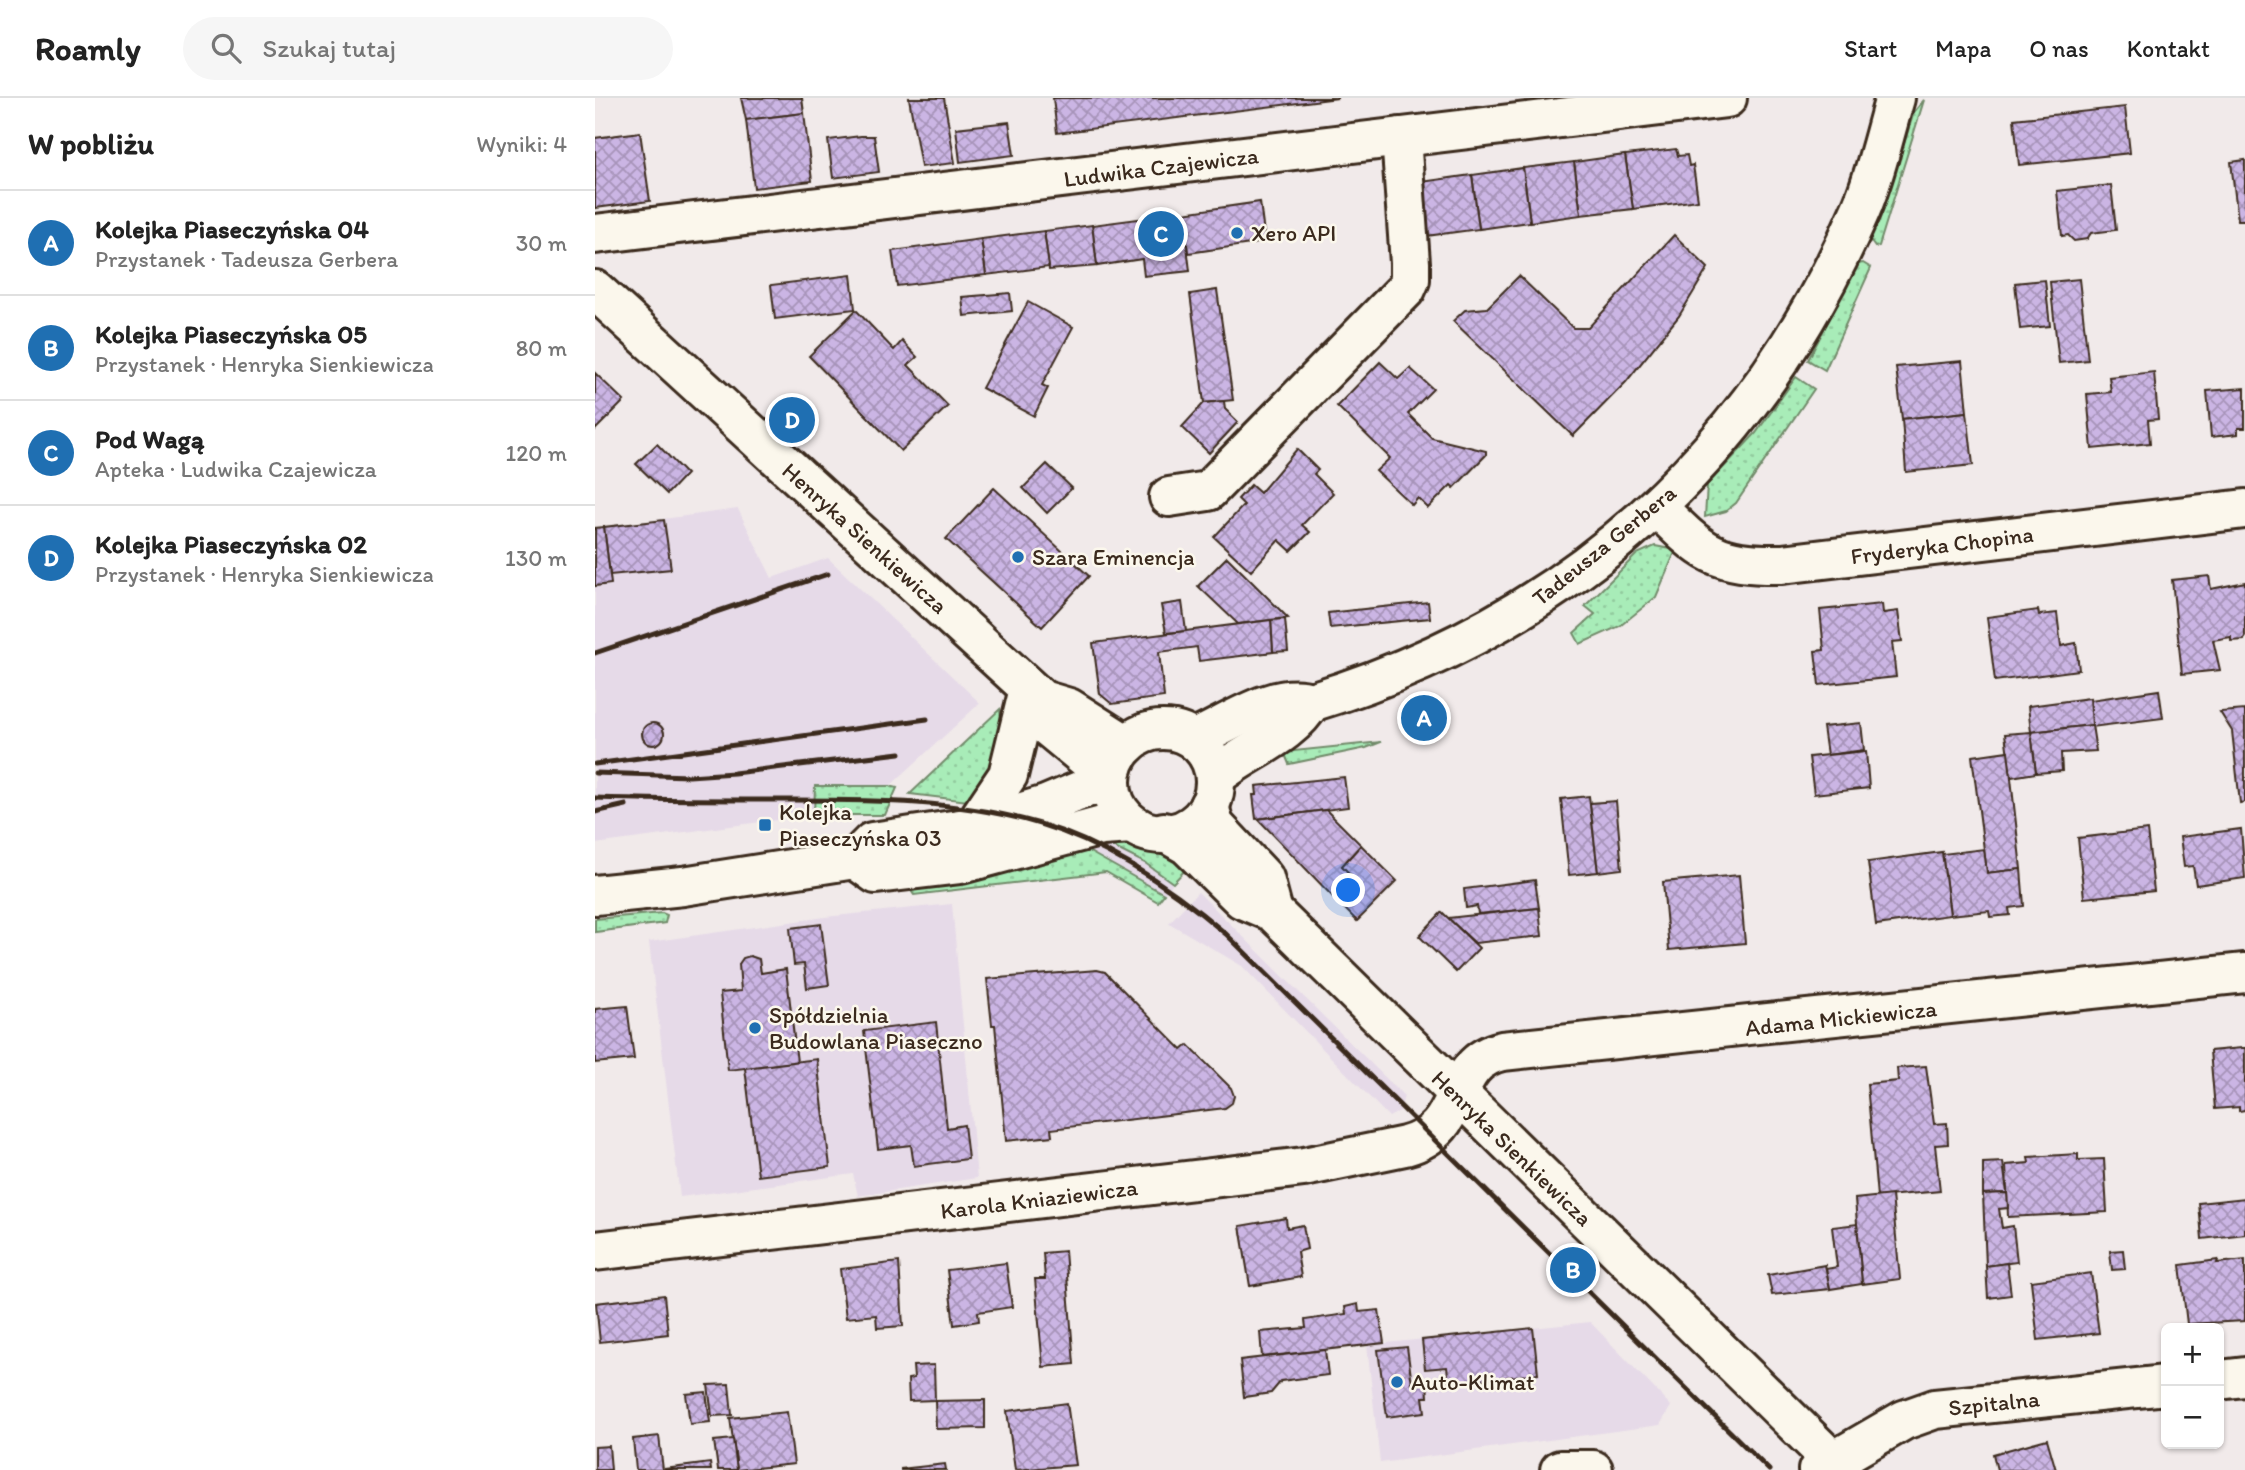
<!DOCTYPE html>
<html lang="pl">
<head>
<meta charset="utf-8">
<style>
	body { margin:0; font-family:Itim,sans-serif; background:#f6f6f6; color:#222 }
	.controls { position:absolute; right:21px; bottom:21px; display:grid; overflow:hidden; border-radius:10px; box-shadow:0 2px 5px #0004 }
	.controls button { width:63px; height:63px; display:grid; place-items:center; padding:0; border:0; border-bottom:2px solid #e0e0e0; background:#fff; color:#222; font:35px sans-serif }
	.you { position:absolute; left:754px; top:793px; width:24px; height:24px; margin:-18px; border:5px solid #fff; border-radius:50%; background:#1a73e8; box-shadow:0 0 0 10px #1a73e833 }
	.badge { display:grid; place-items:center; width:46px; height:46px; border-radius:50%; background:#1f6fb2; color:#fff; font-size:23px; font-weight:700 }
	.pin { position:absolute; translate:-50% -50%; border:4px solid #fff; box-shadow:0 2px 7px #0006 }
	.list { margin:0; padding:0; list-style:none }
	h2 { display:flex; justify-content:space-between; align-items:center; height:91px; margin:0; padding:0 28px; font-size:30px }
	h2 small { font-size:23px; font-weight:400; color:#767676 }
	.list li { display:grid; grid-template-columns:46px 1fr auto; gap:21px; align-items:center; box-sizing:border-box; height:105px; padding:0 28px; border-top:2px solid #e0e0e0 }
	.list b { display:block; font-size:26px; white-space:nowrap }
	.list p { margin:0; font-size:23px; white-space:nowrap; color:#767676 }
	.list em { font-size:23px; font-style:normal; color:#767676 }
	.icon { flex:none; width:38px; height:38px; fill:none; stroke:currentColor; stroke-width:2; stroke-linecap:round; stroke-linejoin:round }
	.map { position:relative; flex:none; width:1650px; height:1372px; overflow:hidden }
	header { display:flex; align-items:center; gap:42px; box-sizing:border-box; height:98px; padding:0 35px; background:#fff; border-bottom:2px solid #e0e0e0 }
	header strong { font-size:33px }
	nav { display:flex; gap:38px; margin-inline-start:auto; font-size:24px }
	.search { width:490px; height:63px; background:#f6f6f6; display:flex; align-items:center; gap:18px; box-sizing:border-box; padding:0 24px; border-radius:38px; color:#767676; font-size:26px }
	main { display:flex }
	aside { flex:1; background:#fff }
	.map>svg:first-child { display:block }
</style>
</head>
<body>
<header>
<strong>Roamly</strong>
<div class="search"><svg class="icon" aria-label="search" viewBox="0 0 24 24"><circle cx="10" cy="10" r="6"/><path d="M15 15l6 6"/></svg>Szukaj tutaj</div>
<nav><a>Start</a><a>Mapa</a><a>O nas</a><a>Kontakt</a></nav>
</header>
<main>
<aside>
<h2>W pobliżu<small>Wyniki: 4</small></h2>
<ul class="list">
<li><span class="badge">A</span><div><b>Kolejka Piaseczyńska 04</b><p>Przystanek · Tadeusza Gerbera</p></div><em>30 m</em></li>
<li><span class="badge">B</span><div><b>Kolejka Piaseczyńska 05</b><p>Przystanek · Henryka Sienkiewicza</p></div><em>80 m</em></li>
<li><span class="badge">C</span><div><b>Pod Wagą</b><p>Apteka · Ludwika Czajewicza</p></div><em>120 m</em></li>
<li><span class="badge">D</span><div><b>Kolejka Piaseczyńska 02</b><p>Przystanek · Henryka Sienkiewicza</p></div><em>130 m</em></li>
</ul>
</aside>
<div class="map">
<svg width="1650" height="1372" viewBox="0 0 1650 1372">
	<defs>
		<pattern id="grass-dots" width="8" height="8" patternUnits="userSpaceOnUse" patternTransform="scale(1.75)"><rect width="8" height="8" fill="#a8ecb8"/><path d="M2 2h.1M6 6h.1" fill="none" stroke="#92cb9e" stroke-width="1.8" stroke-linecap="round"/></pattern>
		<pattern id="building-cross-hatch" width="8" height="8" patternUnits="userSpaceOnUse" patternTransform="scale(1.75)"><rect width="8" height="8" fill="#cbb5e4"/><path d="M0 0l8 8M0 8l8-8" fill="none" stroke="#a693b8"/></pattern>
	</defs>
	<rect width="100%" height="100%" fill="#f1eaea"/>
	<filter id="ink" filterUnits="userSpaceOnUse"><feTurbulence type="fractalNoise" baseFrequency=".0143" numOctaves="2"/><feDisplacementMap in="SourceGraphic" scale="14" xChannelSelector="R" yChannelSelector="G"/><feConvolveMatrix kernelMatrix="1 2 1 2 8 2 1 2 1" color-interpolation-filters="sRGB"/></filter>
	<g filter="url(#ink)">
		<g fill="#e6dae8">
			<path d="M 143,411 L 177,480 L 233,460 L 385,605 L 295,688 L 220,688 L 219,717 L 0,746 L 0,430 Z"/>
			<path d="M 504,742 L 550,765 L 578,785 L 569,796 L 484,748 Z"/>
			<path d="M 603,794 L 809,998 L 805,1013 L 794,1019 L 647,868 L 574,825 Z"/>
			<path d="M 357,806 L 382,1080 L 263,1098 L 258,1076 L 85,1099 L 54,844 L 230,819 Z"/>
			<path d="M 995,1224 L 1076,1308 L 1065,1327 L 785,1365 L 772,1247 Z"/>
		</g>
		<g fill="url(#grass-dots)" stroke="#728b6b" stroke-width="2">
			<path d="M 1329,2 L 1284,148 L 1280,149 L 1274,141 L 1289,109 L 1319,14 Z"/>
			<path d="M 1268,165 L 1276,170 L 1230,272 L 1213,262 L 1263,166 Z"/>
			<path d="M 1201,279 L 1219,291 L 1141,405 L 1131,413 L 1110,419 L 1112,387 L 1161,335 Z"/>
			<path d="M 1060,448 L 1081,452 L 1061,499 L 1025,528 L 985,546 L 979,535 L 1000,516 L 990,508 L 1042,456 Z"/>
			<path d="M 405,611 C 410,649 394,673 373,703 L 315,696 Z"/>
			<path d="M 786,644 L 771,650 L 694,666 L 689,654 Z"/>
			<path d="M 220,688 L 295,688 L 302,690 L 290,717 L 219,717 Z"/>
			<path d="M 504,742 C 540,743 564,747 592,770 L 578,785 L 550,765 Z"/>
			<path d="M 484,748 L 569,796 L 563,804 L 511,774 L 319,797 L 312,787 Z"/>
			<path d="M 67,815 L 72,817 L 70,825 L 0,834 L 0,821 Z"/>
		</g>
		<g fill="url(#building-cross-hatch)" stroke="#3b2a1e" stroke-width="2">
			<path d="M 146,0 L 207,0 L 209,15 L 151,22 Z"/>
			<path d="M 314,0 L 349,0 L 360,65 L 326,69 Z"/>
			<path d="M 458,0 L 743,0 L 462,35 Z"/>
			<path d="M 1530,9 L 1535,55 L 1424,67 L 1419,21 Z"/>
			<path d="M 209,15 L 217,83 L 159,90 L 151,22 Z"/>
			<path d="M 414,24 L 419,57 L 365,64 L 361,30 Z"/>
			<path d="M 45,34 L 55,103 L 0,110 L 0,40 Z"/>
			<path d="M 266,38 L 279,38 L 284,74 L 238,80 L 233,42 Z"/>
			<path d="M 1081,51 L 1083,58 L 1092,57 L 1094,68 L 1098,67 L 1103,102 L 1038,111 L 1030,57 Z"/>
			<path d="M 1030,57 L 1038,111 L 986,117 L 979,64 Z"/>
			<path d="M 1650,62 L 1650,122 L 1643,122 L 1636,64 Z"/>
			<path d="M 979,64 L 986,117 L 935,124 L 928,70 Z"/>
			<path d="M 928,70 L 935,124 L 884,131 L 877,77 Z"/>
			<path d="M 877,77 L 884,131 L 831,138 L 826,84 Z"/>
			<path d="M 1516,87 L 1521,132 L 1496,135 L 1492,141 L 1479,143 L 1473,137 L 1467,138 L 1462,93 Z"/>
			<path d="M 665,104 L 670,144 L 593,155 L 588,115 Z"/>
			<path d="M 588,115 L 595,173 L 549,178 L 547,161 L 502,168 L 497,127 Z"/>
			<path d="M 497,127 L 502,168 L 454,172 L 449,133 Z"/>
			<path d="M 449,133 L 454,169 L 391,177 L 386,141 Z"/>
			<path d="M 1079,137 L 1113,170 L 1084,218 L 1031,284 L 978,338 L 858,223 L 870,212 L 892,210 L 924,178 L 978,230 L 993,230 Z"/>
			<path d="M 386,141 L 391,177 L 302,188 L 297,153 Z"/>
			<path d="M 256,177 L 260,211 L 180,221 L 176,187 Z"/>
			<path d="M 1484,181 L 1493,262 L 1464,265 L 1455,184 Z"/>
			<path d="M 1450,182 L 1455,228 L 1425,231 L 1420,185 Z"/>
			<path d="M 622,192 L 638,302 L 609,305 L 595,196 Z"/>
			<path d="M 415,195 L 417,213 L 369,218 L 367,199 Z"/>
			<path d="M 433,204 L 478,229 L 447,287 L 453,290 L 439,318 L 387,290 Z"/>
			<path d="M 261,212 L 299,252 L 307,243 L 322,259 L 313,267 L 353,308 L 306,353 L 214,258 Z"/>
			<path d="M 1367,263 L 1372,314 L 1307,321 L 1301,269 Z"/>
			<path d="M 785,264 L 803,281 L 815,270 L 838,291 L 813,316 L 837,340 L 891,353 L 891,357 L 859,390 L 856,387 L 833,410 L 823,400 L 817,407 L 781,373 L 795,360 L 742,308 Z"/>
			<path d="M 1559,274 L 1563,321 L 1553,322 L 1555,345 L 1497,351 L 1492,296 L 1516,294 L 1514,279 Z"/>
			<path d="M 0,275 L 29,303 L 0,332 Z"/>
			<path d="M 1650,290 L 1650,330 L 1643,330 L 1643,336 L 1616,339 L 1612,293 Z"/>
			<path d="M 629,303 L 630,311 L 643,324 L 614,355 L 587,329 L 609,305 Z"/>
			<path d="M 1372,314 L 1378,367 L 1311,374 L 1307,321 Z"/>
			<path d="M 62,346 L 91,376 L 72,396 L 41,366 Z"/>
			<path d="M 702,351 L 723,372 L 719,376 L 738,395 L 707,427 L 715,434 L 696,453 L 684,442 L 656,473 L 619,439 L 649,407 L 643,401 L 656,387 L 665,395 Z"/>
			<path d="M 452,366 L 477,390 L 452,415 L 428,390 Z"/>
			<path d="M 399,390 L 494,478 L 447,529 L 351,441 Z"/>
			<path d="M 69,422 L 76,471 L 15,477 L 9,429 Z"/>
			<path d="M 9,429 L 16,486 L 0,488 L 0,430 Z"/>
			<path d="M 632,459 L 693,520 L 643,526 L 603,488 Z"/>
			<path d="M 1614,478 L 1616,491 L 1650,484 L 1650,538 L 1649,542 L 1636,543 L 1636,539 L 1618,542 L 1625,572 L 1587,576 L 1577,482 Z"/>
			<path d="M 587,504 L 591,533 L 571,535 L 566,507 Z"/>
			<path d="M 833,504 L 835,520 L 735,530 L 733,515 Z"/>
			<path d="M 1287,506 L 1288,515 L 1303,513 L 1307,543 L 1297,544 L 1301,579 L 1224,587 L 1220,553 L 1229,552 L 1225,512 Z"/>
			<path d="M 1443,512 L 1444,517 L 1462,515 L 1466,548 L 1481,545 L 1484,572 L 1400,583 L 1392,519 Z"/>
			<path d="M 690,521 L 693,553 L 678,554 L 676,522 Z"/>
			<path d="M 676,522 L 678,554 L 604,563 L 602,549 L 564,554 L 569,599 L 517,606 L 505,596 L 498,545 Z"/>
			<path d="M 1564,592 L 1568,620 L 1497,629 L 1495,602 Z"/>
			<path d="M 1495,600 L 1497,627 L 1436,634 L 1433,608 Z"/>
			<path d="M 1650,612 L 1650,704 L 1645,705 L 1637,633 L 1625,614 Z"/>
			<circle cx="58" cy="636" r="11"/>
			<path d="M 1266,625 L 1269,652 L 1232,657 L 1228,629 Z"/>
			<path d="M 1497,627 L 1501,653 L 1466,655 L 1467,673 L 1441,675 L 1436,634 Z"/>
			<path d="M 1436,634 L 1441,675 L 1416,679 L 1410,636 Z"/>
			<path d="M 1271,653 L 1274,690 L 1219,696 L 1214,659 Z"/>
			<path d="M 1413,653 L 1426,771 L 1392,775 L 1377,658 Z"/>
			<path d="M 749,679 L 753,709 L 661,721 L 658,697 L 662,697 L 661,688 Z"/>
			<path d="M 994,698 L 1003,774 L 974,777 L 966,701 Z"/>
			<path d="M 1021,703 L 1027,771 L 1003,774 L 995,705 Z"/>
			<path d="M 731,712 L 766,747 L 747,768 L 760,781 L 740,801 L 663,721 Z"/>
			<path d="M 1646,731 L 1650,780 L 1601,787 L 1598,768 L 1589,769 L 1585,739 Z"/>
			<path d="M 1552,732 L 1559,793 L 1489,800 L 1483,740 Z"/>
			<path d="M 766,747 L 802,783 L 762,823 L 740,801 L 760,781 L 747,768 Z"/>
			<path d="M 1389,751 L 1392,775 L 1426,771 L 1429,808 L 1414,810 L 1415,817 L 1395,819 L 1394,813 L 1355,817 L 1347,756 Z"/>
			<path d="M 1347,754 L 1355,817 L 1281,827 L 1273,764 Z"/>
			<path d="M 1144,777 L 1150,845 L 1074,852 L 1068,784 Z"/>
			<path d="M 940,782 L 944,810 L 883,816 L 882,808 L 871,810 L 869,791 Z"/>
			<path d="M 944,810 L 947,838 L 880,845 L 853,820 Z"/>
			<path d="M 847,814 L 884,850 L 861,874 L 824,838 Z"/>
			<path d="M 226,826 L 234,887 L 212,890 L 209,866 L 199,867 L 195,830 Z"/>
			<path d="M 155,858 L 164,861 L 166,875 L 191,871 L 202,964 L 133,972 L 125,895 L 146,893 L 144,866 L 148,860 Z"/>
			<path d="M 502,872 L 510,874 L 587,952 L 593,947 L 636,990 L 639,998 L 637,1005 L 630,1010 L 456,1031 L 457,1038 L 411,1043 L 400,927 L 397,927 L 392,881 Z"/>
			<path d="M 32,908 L 39,961 L 0,965 L 0,911 Z"/>
			<path d="M 341,924 L 352,1030 L 369,1027 L 373,1061 L 319,1068 L 316,1047 L 283,1051 L 269,933 Z"/>
			<path d="M 1647,950 L 1650,950 L 1650,1012 L 1644,1013 L 1644,1009 L 1620,1011 L 1615,953 Z"/>
			<path d="M 222,961 L 235,1069 L 163,1078 L 150,970 Z"/>
			<path d="M 1331,968 L 1339,1026 L 1352,1025 L 1353,1046 L 1340,1047 L 1345,1093 L 1282,1099 L 1272,986 L 1303,983 L 1302,970 Z"/>
			<path d="M 1483,1056 L 1483,1062 L 1509,1061 L 1512,1114 L 1413,1119 L 1411,1067 L 1434,1065 L 1433,1059 Z"/>
			<path d="M 1408,1064 L 1412,1095 L 1388,1096 L 1388,1065 Z"/>
			<path d="M 1412,1095 L 1413,1110 L 1404,1111 L 1407,1130 L 1418,1128 L 1422,1164 L 1391,1168 L 1388,1096 Z"/>
			<path d="M 1297,1097 L 1305,1181 L 1267,1186 L 1260,1101 Z"/>
			<path d="M 1650,1100 L 1650,1136 L 1607,1141 L 1604,1105 Z"/>
			<path d="M 691,1120 L 692,1130 L 708,1127 L 712,1151 L 702,1154 L 706,1179 L 655,1188 L 645,1128 Z"/>
			<path d="M 1262,1126 L 1267,1186 L 1235,1191 L 1231,1171 L 1242,1169 L 1237,1129 Z"/>
			<path d="M 1528,1152 L 1530,1171 L 1517,1172 L 1515,1153 Z"/>
			<path d="M 470,1153 L 479,1266 L 448,1269 L 440,1181 L 450,1181 L 448,1155 Z"/>
			<path d="M 1623,1162 L 1622,1165 L 1650,1162 L 1650,1223 L 1592,1226 L 1585,1167 Z"/>
			<path d="M 304,1164 L 308,1228 L 282,1230 L 281,1217 L 251,1220 L 245,1171 Z"/>
			<path d="M 411,1165 L 417,1209 L 383,1214 L 384,1223 L 359,1227 L 352,1172 Z"/>
			<path d="M 1412,1165 L 1416,1197 L 1393,1200 L 1391,1168 Z"/>
			<path d="M 1230,1167 L 1235,1191 L 1177,1197 L 1173,1177 Z"/>
			<path d="M 1496,1175 L 1504,1235 L 1443,1242 L 1436,1183 Z"/>
			<path d="M 69,1197 L 73,1236 L 5,1244 L 1,1205 Z"/>
			<path d="M 763,1206 L 764,1214 L 784,1212 L 789,1245 L 667,1259 L 665,1234 L 711,1230 L 710,1222 L 751,1216 L 750,1209 Z"/>
			<path d="M 938,1230 L 943,1276 L 854,1285 L 852,1269 L 830,1271 L 827,1242 Z"/>
			<path d="M 812,1249 L 817,1286 L 832,1283 L 833,1299 L 828,1299 L 830,1314 L 792,1319 L 783,1252 Z"/>
			<path d="M 730,1252 L 733,1277 L 686,1283 L 676,1295 L 649,1299 L 645,1262 Z"/>
			<path d="M 339,1267 L 340,1302 L 314,1303 L 313,1281 L 319,1280 L 318,1268 Z"/>
			<path d="M 134,1286 L 137,1317 L 117,1318 L 113,1287 Z"/>
			<path d="M 111,1294 L 115,1324 L 95,1326 L 91,1296 Z"/>
			<path d="M 390,1302 L 390,1330 L 341,1331 L 340,1303 Z"/>
			<path d="M 472,1305 L 481,1367 L 420,1372 L 412,1313 Z"/>
			<path d="M 192,1314 L 199,1366 L 142,1372 L 135,1320 Z"/>
			<path d="M 64,1338 L 68,1372 L 41,1372 L 38,1341 Z"/>
			<path d="M 138,1341 L 142,1372 L 123,1372 L 119,1343 Z"/>
			<path d="M 1452,1341 L 1461,1372 L 1402,1372 L 1398,1356 Z"/>
			<path d="M 14,1348 L 16,1372 L 0,1372 L 0,1349 Z"/>
			<path d="M 115,1365 L 116,1372 L 70,1372 L 70,1371 Z"/>
			<path d="M 350,1366 L 351,1372 L 306,1372 L 306,1371 Z"/>
		</g>
		<g fill="none" stroke-linecap="round" stroke-linejoin="round">
			<defs>
				<g id="minor">
					<path d="M 0,136 L 1132,0"/>
					<path d="M 0,192 L 447,602 L 474,610 L 532,647"/>
					<path d="M 574,399 L 613,393 L 811,191 L 815,182 L 815,165 L 806,39"/>
					<path d="M 1062,409 C 1108,455 1120,467 1187,466 L 1650,411"/>
					<path d="M 447,602 L 453,629 L 515,680"/>
					<circle cx="568" cy="684" r="52"/>
					<path d="M 600,641 C 634,626 680,592 716,604 C 972,526 1160,358 1266,111 C 1281,76 1289,37 1300,0"/>
					<path d="M 620,679 C 651,653 696,639 716,604"/>
					<path d="M 614,707 L 619,727 L 669,780 L 678,814"/>
					<path d="M 378,729 L 413,677 L 434,591"/>
					<path d="M 569,734 L 592,747 L 647,801 L 678,814 L 1247,1372"/>
					<path d="M 260,761 L 281,776 L 366,766 L 507,728 L 537,726"/>
					<path d="M 0,797 L 88,788 L 260,761 L 277,744 L 378,729 L 451,707 L 515,680"/>
					<path d="M 0,1153 L 709,1069 L 810,1048 C 873,1032 851,965 907,953 L 1650,875"/>
					<path d="M 1624,1282 L 1650,1279"/>
					<path d="M 965,1372 L 998,1372"/>
					<path d="M 1223,1372 L 1309,1322 L 1340,1311 L 1571,1287"/>
				</g>
			</defs>
			<use href="#minor" stroke="#3b2a1e" stroke-width="44"/>
			<use href="#minor" stroke="#fbf7ec" stroke-width="38"/>
			<g stroke="#3b2a1e" stroke-width="5">
				<path d="M 0,555 L 233,476"/>
				<path d="M 0,666 L 332,621"/>
				<path d="M 0,675 L 94,678 L 139,675 L 305,655"/>
				<path d="M 0,700 C 66,702 131,702 197,702 C 280,702 365,702 445,726 C 515,747 577,790 631,836 L 1174,1372"/>
				<path d="M 0,714 L 31,707"/>
			</g>
		</g>
	</g>
	<g fill="#1f6fb2" stroke="#fbf7ec" stroke-width="2.5">
		<circle cx="642" cy="135" r="7"/>
		<circle cx="423" cy="459" r="7"/>
		<rect x="163" y="720" width="14" height="14" rx="3.5"/>
		<circle cx="160" cy="930" r="7"/>
		<circle cx="802" cy="1284" r="7"/>
	</g>
	<g text-anchor="middle" stroke-width="5" stroke-linejoin="round" paint-order="stroke">
		<g font-size="23" fill="#3b2a1e" stroke="#fbf7ec">
			<text transform="translate(566 69) rotate(-7)" y="8">Ludwika Czajewicza</text>
			<text transform="translate(270 440) rotate(42)" y="8">Henryka Sienkiewicza</text>
			<text transform="translate(1009 447) rotate(-39)" y="8">Tadeusza Gerbera</text>
			<text transform="translate(1347 447) rotate(-7)" y="8">Fryderyka Chopina</text>
			<text transform="translate(1246 920) rotate(-6)" y="8">Adama Mickiewicza</text>
			<text transform="translate(917 1050) rotate(44)" y="8">Henryka Sienkiewicza</text>
			<text transform="translate(444 1101) rotate(-7)" y="8">Karola Kniaziewicza</text>
			<text transform="translate(1399 1305) rotate(-6)" y="8">Szpitalna</text>
		</g>
		<g font-size="23" fill="#3b2a1e" stroke="#fbf7ec" text-anchor="start">
			<text x="656" y="143">Xero API</text>
			<text x="437" y="467">Szara Eminencja</text>
			<text x="184" y="722">Kolejka<tspan x="184" dy="26">Piaseczyńska 03</tspan></text>
			<text x="174" y="925">Spółdzielnia<tspan x="174" dy="26">Budowlana Piaseczno</tspan></text>
			<text x="816" y="1292">Auto-Klimat</text>
		</g>
	</g>
</svg>
<div class="controls">
<button>+</button>
<button>−</button>
</div>
<div class="you"></div>
<div class="pin badge" style="left:829px;top:620px">A</div>
<div class="pin badge" style="left:978px;top:1172px">B</div>
<div class="pin badge" style="left:566px;top:136px">C</div>
<div class="pin badge" style="left:197px;top:322px">D</div>
</div>
</main>
</body>
</html>
